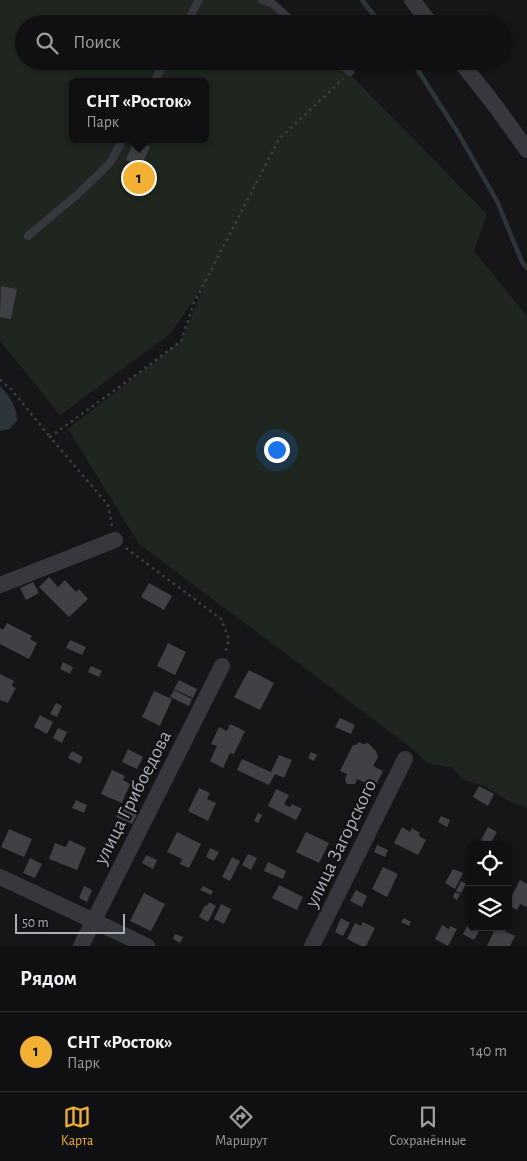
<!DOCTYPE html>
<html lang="ru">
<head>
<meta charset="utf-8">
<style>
	body { margin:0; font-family:"Alegreya Sans",sans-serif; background:#1e1e20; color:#f1f3f6 }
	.controls { position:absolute; right:15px; bottom:15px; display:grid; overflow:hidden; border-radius:8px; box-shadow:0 1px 4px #0004 }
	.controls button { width:45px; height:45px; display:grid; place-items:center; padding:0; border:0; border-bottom:1px solid #303032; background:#101012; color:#f1f3f6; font:25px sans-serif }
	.scale { position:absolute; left:15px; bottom:12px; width:110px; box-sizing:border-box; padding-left:5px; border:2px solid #a8adb8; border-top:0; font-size:14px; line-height:18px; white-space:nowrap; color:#a8adb8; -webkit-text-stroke:4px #111113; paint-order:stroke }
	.you { position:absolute; left:276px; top:449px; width:18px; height:18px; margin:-12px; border:4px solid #fff; border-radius:50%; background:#1a73e8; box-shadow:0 0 0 8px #1a73e833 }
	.badge { display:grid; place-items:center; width:32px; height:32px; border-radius:50%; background:#f2b134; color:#111; font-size:16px; font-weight:700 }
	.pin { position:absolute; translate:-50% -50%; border:2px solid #fff; box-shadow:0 1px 5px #0006 }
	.popup { position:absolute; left:69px; top:78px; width:140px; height:65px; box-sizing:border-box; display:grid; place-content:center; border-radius:8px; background:#101012; filter:drop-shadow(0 1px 4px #0005); font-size:16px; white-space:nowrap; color:#9c9d9f }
	.popup b { font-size:19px; color:#f1f3f6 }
	.popup::after { content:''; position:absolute; left:50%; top:100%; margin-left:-10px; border:10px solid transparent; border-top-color:#101012 }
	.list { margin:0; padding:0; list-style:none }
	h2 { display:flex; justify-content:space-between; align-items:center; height:65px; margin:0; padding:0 20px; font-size:21px }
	h2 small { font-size:16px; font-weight:400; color:#9c9d9f }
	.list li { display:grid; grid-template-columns:32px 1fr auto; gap:15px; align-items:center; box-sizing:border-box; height:80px; padding:0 20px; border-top:1px solid #303032 }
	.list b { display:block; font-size:19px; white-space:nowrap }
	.list p { margin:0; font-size:16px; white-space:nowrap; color:#9c9d9f }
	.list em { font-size:16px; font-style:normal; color:#9c9d9f }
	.icon { flex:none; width:28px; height:28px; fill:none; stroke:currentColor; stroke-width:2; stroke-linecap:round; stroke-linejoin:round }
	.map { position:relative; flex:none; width:527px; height:946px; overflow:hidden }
	.search { position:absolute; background:#101012; box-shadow:0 1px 4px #0004; left:15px; right:15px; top:15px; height:55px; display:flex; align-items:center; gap:12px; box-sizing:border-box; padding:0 18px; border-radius:28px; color:#9c9d9f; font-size:19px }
	.sheet { height:145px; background:#101012 }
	nav { display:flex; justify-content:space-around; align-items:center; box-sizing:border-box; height:70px; border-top:1px solid #303032; background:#101012; font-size:14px; color:#9c9d9f }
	nav a { display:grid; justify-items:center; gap:2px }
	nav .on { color:#f2b134 }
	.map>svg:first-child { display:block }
</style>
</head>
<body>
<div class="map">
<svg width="527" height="946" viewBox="0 0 527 946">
	<rect width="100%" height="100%" fill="#161618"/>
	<path fill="#1e261f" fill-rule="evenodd" d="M 0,0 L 271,0 L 295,24 L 24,24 L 24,61 L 337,61 L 487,214 L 474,251 L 527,316 L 527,808 L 509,801 L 484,786 L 462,779 L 453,768 L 427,763 L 409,746 L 139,544 L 68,429 L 181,341 L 205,284 L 170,334 L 60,415 L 0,341 ZM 73,82 L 205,82 L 205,139 L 73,139 Z"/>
	<path fill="#2c353c" d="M 0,386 C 10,396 17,408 17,421 L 9,429 L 0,431 Z"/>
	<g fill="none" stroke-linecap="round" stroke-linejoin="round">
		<g stroke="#2c353c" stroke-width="4.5">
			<path d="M 362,0 L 381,24"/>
			<path d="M 412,61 L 458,133 L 497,201 L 522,262 L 527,268"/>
		</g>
	</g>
	<g fill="#404145">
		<path d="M 134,140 L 150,147 L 141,166 L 126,160 Z"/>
		<path d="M 1,286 L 17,289 L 11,319 L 0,317 Z"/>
		<path d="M 49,577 L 58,587 L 65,580 L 76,592 L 79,589 L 88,599 L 69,617 L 39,587 Z"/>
		<path d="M 33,582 L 39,593 L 26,600 L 20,588 Z"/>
		<path d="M 149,583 L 172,596 L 164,610 L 141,597 Z"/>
		<path d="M 7,623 L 32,636 L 30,639 L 37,643 L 29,659 L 0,644 L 0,628 L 3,630 Z"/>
		<path d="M 70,640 L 86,647 L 82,655 L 66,648 Z"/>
		<path d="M 168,643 L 186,652 L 175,675 L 157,666 Z"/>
		<path d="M 63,662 L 73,667 L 70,674 L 60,669 Z"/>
		<path d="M 91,666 L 102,671 L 99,677 L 88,672 Z"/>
		<path d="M 249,670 L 274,683 L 260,710 L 234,697 Z"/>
		<path d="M 0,674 L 14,681 L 12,686 L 16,688 L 8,703 L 0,700 Z"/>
		<path d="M 179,680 L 197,689 L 193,698 L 174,689 Z"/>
		<path d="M 174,690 L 192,699 L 189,706 L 170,697 Z"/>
		<path d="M 154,691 L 172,699 L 160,726 L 142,717 Z"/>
		<path d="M 56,703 L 62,706 L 57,717 L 50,714 Z"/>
		<path d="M 40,715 L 53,722 L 47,734 L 34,727 Z"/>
		<path d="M 340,718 L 355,725 L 351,734 L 335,727 Z"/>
		<path d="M 230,724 L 245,731 L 234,754 L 230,753 L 223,768 L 210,761 L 217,746 L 211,744 L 219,727 L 227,731 Z"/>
		<path d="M 58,728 L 67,732 L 62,743 L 53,738 Z"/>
		<path d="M 359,742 L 363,744 L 368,743 L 376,751 L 378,757 L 373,766 L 383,771 L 375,787 L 357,779 L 355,784 L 347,784 L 345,780 L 347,774 L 340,771 L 353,745 L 356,745 Z"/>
		<path d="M 128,749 L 143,757 L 137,769 L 122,762 Z"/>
		<path d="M 72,751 L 83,757 L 80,764 L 68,758 Z"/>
		<path d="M 311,752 L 317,755 L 314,761 L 308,758 Z"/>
		<path d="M 279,755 L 292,760 L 284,778 L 275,774 L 269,785 L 237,770 L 242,759 L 271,772 Z"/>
		<path d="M 112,770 L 125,776 L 123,780 L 130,784 L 122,803 L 101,794 Z"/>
		<path d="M 479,786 L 494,794 L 488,806 L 473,797 Z"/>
		<path d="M 199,788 L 210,793 L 207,799 L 216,803 L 208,821 L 188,811 Z"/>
		<path d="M 276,789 L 289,795 L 284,804 L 290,807 L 292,804 L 302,809 L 296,820 L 268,806 Z"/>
		<path d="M 76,800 L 87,805 L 84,813 L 72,808 Z"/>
		<path d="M 121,807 L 137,815 L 132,824 L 116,817 Z"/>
		<path d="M 258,813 L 262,815 L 258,823 L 254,821 Z"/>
		<path d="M 441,816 L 450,820 L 447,827 L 438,822 Z"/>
		<path d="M 402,827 L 410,832 L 412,828 L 420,833 L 419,836 L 426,840 L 418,855 L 394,843 Z"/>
		<path d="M 488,827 L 497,832 L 490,844 L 481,840 Z"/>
		<path d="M 9,829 L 32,839 L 24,857 L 1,847 Z"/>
		<path d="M 177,832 L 201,844 L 189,868 L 180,864 L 182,859 L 167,852 Z"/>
		<path d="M 306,832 L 329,843 L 319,863 L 296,852 Z"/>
		<path d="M 69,840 L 86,848 L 77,870 L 49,859 L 55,843 L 66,847 Z"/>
		<path d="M 377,845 L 388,850 L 385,857 L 374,852 Z"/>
		<path d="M 210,848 L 219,852 L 214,861 L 206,857 Z"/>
		<path d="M 248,854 L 257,858 L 251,870 L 242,865 Z"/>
		<path d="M 146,855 L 157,860 L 153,869 L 142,863 Z"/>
		<path d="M 232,857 L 240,861 L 230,881 L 222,877 Z"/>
		<path d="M 30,858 L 42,864 L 35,878 L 23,873 Z"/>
		<path d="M 268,862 L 286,871 L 283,879 L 264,871 Z"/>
		<path d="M 383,867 L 398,874 L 387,897 L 372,889 Z"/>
		<path d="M 453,869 L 463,873 L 455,889 L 445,883 Z"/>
		<path d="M 520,880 L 527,884 L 527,907 L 520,904 L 517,910 L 508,905 L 508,903 Z"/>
		<path d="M 461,881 L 466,884 L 461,893 L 456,891 Z"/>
		<path d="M 279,885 L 303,897 L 297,910 L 272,898 Z"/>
		<path d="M 84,886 L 92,890 L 87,902 L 79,898 Z"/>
		<path d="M 203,886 L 213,891 L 211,895 L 200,890 Z"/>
		<path d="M 356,890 L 367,896 L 362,907 L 350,901 Z"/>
		<path d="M 455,892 L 460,894 L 457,900 L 453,897 Z"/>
		<path d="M 144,893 L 165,904 L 151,931 L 130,921 Z"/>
		<path d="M 209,902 L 216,906 L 208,922 L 199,917 L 205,905 L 207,906 Z"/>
		<path d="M 221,904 L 231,909 L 224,924 L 214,919 Z"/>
		<path d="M 341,918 L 350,923 L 343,936 L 335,932 Z"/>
		<path d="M 404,918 L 411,922 L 409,926 L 401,922 Z"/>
		<path d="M 471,919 L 471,927 L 481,927 L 474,940 L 463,934 Z"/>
		<path d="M 363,922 L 375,928 L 366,946 L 361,946 L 347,939 L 355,923 L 361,926 Z"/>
		<path d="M 442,925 L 449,929 L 450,926 L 457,929 L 448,946 L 435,939 Z"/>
		<path d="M 496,927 L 515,936 L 510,946 L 487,946 Z"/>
		<path d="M 175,934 L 183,937 L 180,943 L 173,939 Z"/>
	</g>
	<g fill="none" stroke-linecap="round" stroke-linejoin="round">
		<g stroke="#3d3f44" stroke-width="2.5" stroke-dasharray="2.5 4" stroke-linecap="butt">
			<path d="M 0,380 L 11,389 L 50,437"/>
			<path d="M 112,526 L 108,505 L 50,437 L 144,369 L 181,341 L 194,303 L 279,139 L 343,79"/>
			<path d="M 126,548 L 221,619 L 229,639 L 225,653"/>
		</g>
		<g stroke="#37383d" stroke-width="8">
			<path d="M 262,0 L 273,4 L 295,24"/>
			<path d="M 186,24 L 199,0"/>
			<path d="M 337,61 L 350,72"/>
			<path d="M 154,82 L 165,61"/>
			<path d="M 28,236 L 78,194 L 110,163 L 123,139"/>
		</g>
		<g stroke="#37383d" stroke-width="16">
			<path d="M 412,0 L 431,24"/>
			<path d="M 460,61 L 497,108 L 527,150"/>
			<path d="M 0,585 L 115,540"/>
			<path d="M 0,877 L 147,946"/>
			<path d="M 81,946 L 222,666"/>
			<path d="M 312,946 L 405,759"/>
		</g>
	</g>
	<g text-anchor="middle" stroke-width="4.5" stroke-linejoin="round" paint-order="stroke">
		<g font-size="20" fill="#a8adb8" stroke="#111113">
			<text transform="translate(132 797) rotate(-63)" y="7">улица Грибоедова</text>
			<text transform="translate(340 843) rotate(-64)" y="7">улица Загорского</text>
		</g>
	</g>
</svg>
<div class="controls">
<button><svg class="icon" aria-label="locate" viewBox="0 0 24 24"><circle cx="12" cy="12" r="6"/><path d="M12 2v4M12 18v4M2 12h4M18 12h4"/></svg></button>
<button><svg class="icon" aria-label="layers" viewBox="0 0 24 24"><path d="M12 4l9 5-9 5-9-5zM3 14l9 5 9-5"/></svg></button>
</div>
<div class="scale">50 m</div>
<div class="you"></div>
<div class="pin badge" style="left:139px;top:178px">1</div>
<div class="popup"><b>СНТ «Росток»</b>Парк</div>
<div class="search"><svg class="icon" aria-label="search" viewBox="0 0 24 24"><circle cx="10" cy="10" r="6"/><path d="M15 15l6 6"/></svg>Поиск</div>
</div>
<section class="sheet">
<h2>Рядом<small></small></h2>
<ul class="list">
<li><span class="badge">1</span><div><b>СНТ «Росток»</b><p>Парк</p></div><em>140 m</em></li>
</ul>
</section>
<nav>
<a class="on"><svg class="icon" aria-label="map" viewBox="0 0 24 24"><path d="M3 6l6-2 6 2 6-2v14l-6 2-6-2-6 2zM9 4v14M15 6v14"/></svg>Карта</a>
<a><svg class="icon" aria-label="directions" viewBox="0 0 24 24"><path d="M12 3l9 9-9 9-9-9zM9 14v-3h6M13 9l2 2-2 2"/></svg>Маршрут</a>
<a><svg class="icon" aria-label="saved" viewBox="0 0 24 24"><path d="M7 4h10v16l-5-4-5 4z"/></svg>Сохранённые</a>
</nav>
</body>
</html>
